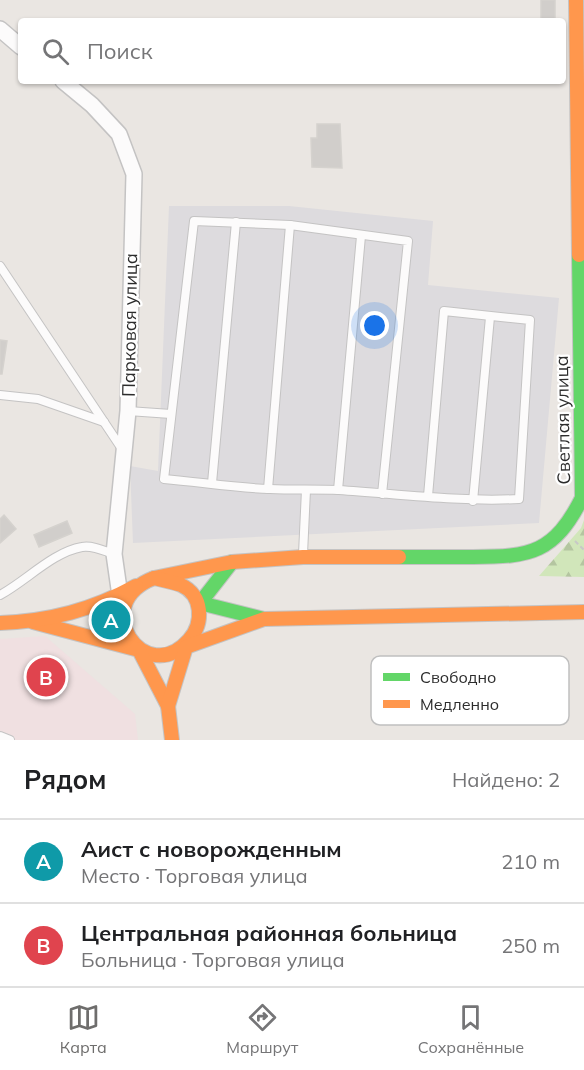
<!DOCTYPE html>
<html lang="ru">
<head>
<meta charset="utf-8">
<style>
	body { margin:0; font-family:Mulish,sans-serif; background:#f2f2f2; color:#202124 }
	.you { position:absolute; left:375px; top:326px; width:21px; height:21px; margin:-15px; border:4px solid #fff; border-radius:50%; background:#1a73e8; box-shadow:0 0 0 9px #1a73e833 }
	.badge { display:grid; place-items:center; width:39px; height:39px; border-radius:50%; background:#6e6d6c; color:#fff; font-size:20px; font-weight:700 }
	.pin { position:absolute; translate:-50% -50%; border:3px solid #fff; box-shadow:0 2px 6px #0006 }
	.list { margin:0; padding:0; list-style:none }
	h2 { display:flex; justify-content:space-between; align-items:center; height:78px; margin:0; padding:0 24px; font-size:26px }
	h2 small { font-size:20px; font-weight:400; color:#757577 }
	.list li { display:grid; grid-template-columns:39px 1fr auto; gap:18px; align-items:center; box-sizing:border-box; height:84px; padding:0 24px; border-top:2px solid #e0e0e0 }
	.list b { display:block; font-size:22px; white-space:nowrap }
	.list p { margin:0; font-size:20px; white-space:nowrap; color:#757577 }
	.list em { font-size:20px; font-style:normal; color:#757577 }
	.icon { flex:none; width:33px; height:33px; fill:none; stroke:currentColor; stroke-width:2; stroke-linecap:round; stroke-linejoin:round }
	.map { position:relative; flex:none; width:584px; height:740px; overflow:hidden }
	.search { position:absolute; background:#fff; box-shadow:0 2px 4px #0004; left:18px; right:18px; top:18px; height:66px; display:flex; align-items:center; gap:15px; box-sizing:border-box; padding:0 21px; border-radius:6px; color:#757577; font-size:22px }
	.sheet { height:246px; background:#fff }
	nav { display:flex; justify-content:space-around; align-items:center; box-sizing:border-box; height:84px; border-top:2px solid #e0e0e0; background:#fff; font-size:16px; color:#757577 }
	nav a { display:grid; justify-items:center; gap:3px }
	nav .on { color:#6e6d6c }
	.map>svg:first-child { display:block }
</style>
</head>
<body>
<div class="map">
<svg width="584" height="740" viewBox="0 0 584 740">
	<defs>
		<pattern id="forest-firs" width="22" height="20" patternUnits="userSpaceOnUse" patternTransform="scale(1.5)"><rect width="22" height="20" fill="#d1e6ba"/><path d="M5 1l3.5 6h-7zM16 11l3.5 6h-7z" fill="#b4c5a0"/></pattern>
	</defs>
	<rect width="100%" height="100%" fill="#eae6e2"/>
	<path fill="#dddbde" d="M 169,206 L 289,206 L 433,221 L 428,285 L 559,298 L 539,523 L 133,543 L 130,466 L 158,471 Z"/>
	<path fill="#f0e0e1" d="M 45,636 L 135,714 L 138,740 L 0,740 L 0,639 Z"/>
	<path fill="url(#forest-firs)" d="M 584,520 L 584,577 L 539,576 L 581,528 Z"/>
	<g fill="#d1cecb" stroke="#d5d2ce" stroke-width="1.5">
		<rect x="541" y="0" width="14" height="21"/>
		<path d="M 317,124 L 340,124 L 342,168 L 312,167 L 311,138 L 317,138 Z"/>
		<path d="M 0,340 L 7,341 L 2,374 L 0,374 Z"/>
		<path d="M 4,515 L 16,529 L 0,543 L 0,519 Z"/>
		<path d="M 67,521 L 72,533 L 39,547 L 34,535 Z"/>
	</g>
	<g fill="none" stroke-linecap="round" stroke-linejoin="round">
		<defs>
			<g id="lane">
				<path d="M 0,266 L 122,449"/>
				<path d="M 0,395 L 38,399 L 104,422"/>
				<path d="M 128,411 L 171,414"/>
				<path d="M 212,483 L 236,222"/>
				<path d="M 268,489 L 290,225"/>
				<path d="M 338,490 L 361,236"/>
				<path d="M 382,494 L 408,241 L 290,225 L 194,221 L 164,479 C 200,482 235,488 270,489 C 293,490 316,489 339,490 C 399,494 459,502 519,499 L 530,320 L 444,311 L 428,496"/>
				<path d="M 473,501 L 490,317"/>
				<path d="M 303,554 L 306,490"/>
				<path d="M 0,595 C 26,581 53,552 82,547 C 92,545 105,551 114,554"/>
				<path d="M 0,736 L 10,740"/>
			</g>
			<g id="street">
				<path d="M 0,29 L 21,47"/>
				<path d="M 63,81 L 92,105 L 119,134 L 134,174 L 128,411 L 114,554 L 120,596"/>
			</g>
			<g id="fast">
				<path d="M 399,557 C 424,557 448,557 473,557 C 531,557 554,553 582,498 L 579,255"/>
				<path d="M 232,562 L 200,603 L 264,619"/>
			</g>
			<g id="slow">
				<path d="M 576,0 L 579,255"/>
				<path d="M 154,578 L 232,562 L 303,557 L 399,557"/>
				<path d="M 154,578 C 163,580 173,582 181,585 C 203,595 204,623 189,640 C 145,690 86,604 154,578 Z"/>
				<path d="M 33,622 L 139,650 L 168,706 L 172,740"/>
				<path d="M 0,623 C 50,621 92,610 136,586"/>
				<path d="M 168,706 L 186,647 L 264,619 L 584,612"/>
			</g>
		</defs>
		<use href="#lane" stroke="#c4c3c3" stroke-width="10"/>
		<use href="#street" stroke="#c4c3c3" stroke-width="18"/>
		<use href="#fast" stroke="#c4c3c3" stroke-width="16"/>
		<use href="#slow" stroke="#c4c3c3" stroke-width="16"/>
		<path stroke="#c8c8c7" stroke-width="2" stroke-dasharray="4.5 3" stroke-linecap="butt" d="M 575,541 L 584,550"/>
		<use href="#lane" stroke="#fcfbfb" stroke-width="8"/>
		<use href="#street" stroke="#fcfbfb" stroke-width="15"/>
		<use href="#fast" stroke="#63d668" stroke-width="14"/>
		<use href="#slow" stroke="#ff974d" stroke-width="14"/>
	</g>
	<g text-anchor="middle" stroke-width="4.5" stroke-linejoin="round" paint-order="stroke">
		<g font-size="18" fill="#2c2c2c" stroke="#fff">
			<text transform="translate(130 325) rotate(-89)" y="6">Парковая улица</text>
			<text transform="translate(563 420) rotate(-91)" y="6">Светлая улица</text>
		</g>
	</g>
	<rect x="371" y="656" width="198" height="69" rx="9" fill="#fff" stroke="#c0c0c0" stroke-width="1.5"/>
	<rect x="383" y="673" width="27" height="8" fill="#63d668"/>
	<rect x="383" y="700" width="27" height="8" fill="#ff974d"/>
	<g font-size="16" fill="#2c2c2c">
		<text x="420" y="683">Свободно</text>
		<text x="420" y="710">Медленно</text>
	</g>
</svg>
<div class="you"></div>
<div class="pin badge" style="left:111px;top:620px;background:#0f9aa8">A</div>
<div class="pin badge" style="left:46px;top:677px;background:#e0444e">B</div>
<div class="search"><svg class="icon" aria-label="search" viewBox="0 0 24 24"><circle cx="10" cy="10" r="6"/><path d="M15 15l6 6"/></svg>Поиск</div>
</div>
<section class="sheet">
<h2>Рядом<small>Найдено: 2</small></h2>
<ul class="list">
<li><span class="badge" style="background:#0f9aa8">A</span><div><b>Аист с новорожденным</b><p>Место · Торговая улица</p></div><em>210 m</em></li>
<li><span class="badge" style="background:#e0444e">B</span><div><b>Центральная районная больница</b><p>Больница · Торговая улица</p></div><em>250 m</em></li>
</ul>
</section>
<nav>
<a class="on"><svg class="icon" aria-label="map" viewBox="0 0 24 24"><path d="M3 6l6-2 6 2 6-2v14l-6 2-6-2-6 2zM9 4v14M15 6v14"/></svg>Карта</a>
<a><svg class="icon" aria-label="directions" viewBox="0 0 24 24"><path d="M12 3l9 9-9 9-9-9zM9 14v-3h6M13 9l2 2-2 2"/></svg>Маршрут</a>
<a><svg class="icon" aria-label="saved" viewBox="0 0 24 24"><path d="M7 4h10v16l-5-4-5 4z"/></svg>Сохранённые</a>
</nav>
</body>
</html>
